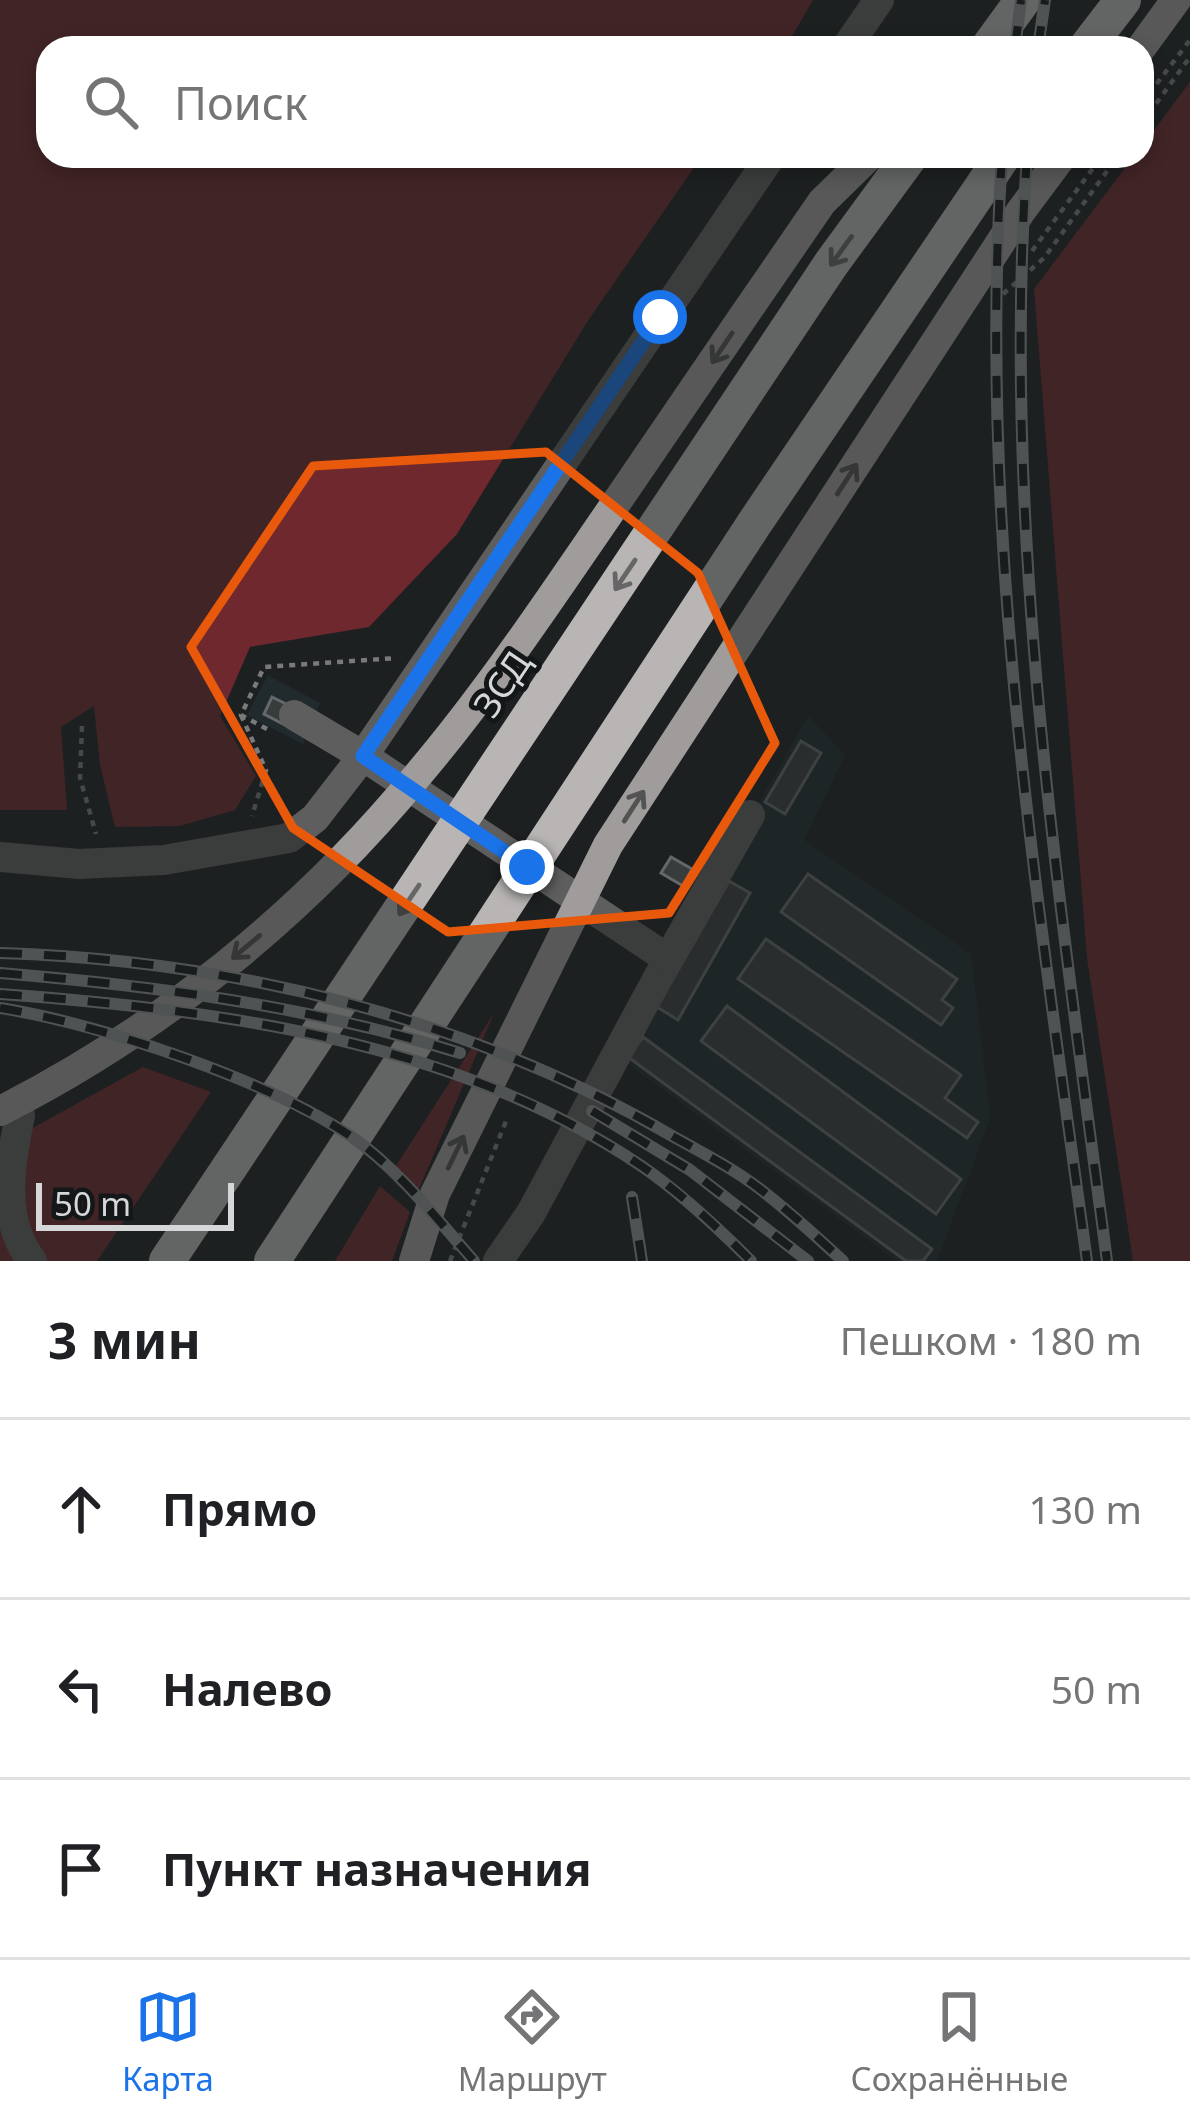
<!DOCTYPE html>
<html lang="ru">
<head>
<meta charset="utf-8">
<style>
	body { margin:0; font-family:"Noto Sans",sans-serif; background:#f6f6f6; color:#202124 }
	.scale { position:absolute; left:36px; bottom:30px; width:198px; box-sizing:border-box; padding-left:12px; border:6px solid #d5d7d8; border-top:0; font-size:33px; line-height:42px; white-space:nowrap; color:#d5d7d8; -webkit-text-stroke:9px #141718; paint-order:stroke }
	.stop { position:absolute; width:36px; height:36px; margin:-27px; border:9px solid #1a73e8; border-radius:50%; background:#fff }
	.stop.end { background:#1a73e8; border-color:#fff; box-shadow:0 3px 12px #0008 }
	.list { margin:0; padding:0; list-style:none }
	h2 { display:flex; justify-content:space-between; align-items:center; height:156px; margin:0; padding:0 48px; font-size:51px }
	h2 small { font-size:39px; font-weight:400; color:#757577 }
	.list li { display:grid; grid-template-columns:78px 1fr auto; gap:36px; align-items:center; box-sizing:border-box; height:180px; padding:0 48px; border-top:3px solid #e0e0e0 }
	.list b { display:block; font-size:45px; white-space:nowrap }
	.list em { font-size:39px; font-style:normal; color:#757577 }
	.icon { flex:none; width:66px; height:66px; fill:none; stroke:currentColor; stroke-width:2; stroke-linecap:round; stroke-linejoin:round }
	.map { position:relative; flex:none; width:1190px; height:1261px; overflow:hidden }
	.search { position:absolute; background:#fff; box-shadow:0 6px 18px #0003; left:36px; right:36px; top:36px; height:132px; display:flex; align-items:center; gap:30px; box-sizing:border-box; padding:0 42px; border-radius:36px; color:#757577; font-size:45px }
	.sheet { height:696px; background:#fff }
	nav { display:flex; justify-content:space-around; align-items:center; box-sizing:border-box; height:168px; border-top:3px solid #e0e0e0; background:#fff; font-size:33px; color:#757577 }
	nav a { display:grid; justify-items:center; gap:6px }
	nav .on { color:#1a73e8 }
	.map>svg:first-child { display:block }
</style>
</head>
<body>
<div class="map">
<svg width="1190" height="1261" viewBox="0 0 1190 1261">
	<rect width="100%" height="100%" fill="#1d2021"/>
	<g fill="#212b2d">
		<path d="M 268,675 L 320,703 L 303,744 L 247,715 Z"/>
		<path d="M 808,716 L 845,755 L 804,840 L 971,954 L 990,1118 L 937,1261 L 897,1261 L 616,1055 Z"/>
	</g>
	<g fill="#6e282e">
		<path d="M 0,0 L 813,0 L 785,48 L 48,48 L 48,156 L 702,156 L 589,319 L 457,534 L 369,627 L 250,647 L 220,716 L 256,776 L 235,810 L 180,826 L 115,827 L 100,765 L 94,706 L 61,727 L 67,810 L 0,810 Z"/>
		<path d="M 1190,82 L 1190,1261 L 1133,1261 L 1087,958 L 1034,289 L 1134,156 L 1142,156 L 1142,146 Z"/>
		<path d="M 494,1013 L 419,1189 L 394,1169 Z"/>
		<path d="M 143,1067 L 211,1092 L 97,1261 L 0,1261 L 0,1146 Z"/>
		<path d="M 380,1186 L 410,1212 L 392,1261 L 335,1261 Z"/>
	</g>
	<g fill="#393c3d" stroke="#64686a" stroke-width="3">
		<path d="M 272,697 L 292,707 L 283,724 L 264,714 Z"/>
		<path d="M 801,741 L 821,753 L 785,814 L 765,802 Z"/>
		<path d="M 671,857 L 692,869 L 683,886 L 661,873 Z"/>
		<path d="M 808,874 L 957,979 L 942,1000 L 953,1008 L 941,1025 L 781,912 Z"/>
		<path d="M 729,881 L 750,893 L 678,1020 L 657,1007 Z"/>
		<path d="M 766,939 L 961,1075 L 945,1098 L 978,1122 L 967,1138 L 738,979 Z"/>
		<path d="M 727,1006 L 961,1179 L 936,1214 L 701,1041 Z"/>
		<path d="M 643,1037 L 932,1249 L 923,1261 L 906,1261 L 628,1057 Z"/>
	</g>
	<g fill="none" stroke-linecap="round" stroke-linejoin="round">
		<g stroke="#787a7b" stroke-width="4.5" stroke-dasharray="6 6" stroke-linecap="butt">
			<path d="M 1142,103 L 1190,40"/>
			<path d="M 1142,123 L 1190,57"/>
			<path d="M 1032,251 L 1102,156"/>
			<path d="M 1003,294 L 1044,258 L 1118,156"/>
			<path d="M 241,715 L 266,770 L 252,816"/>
			<path d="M 82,726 L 80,778 L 96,834"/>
			<path d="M 267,729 L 241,715 L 264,667 L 397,658"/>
			<path d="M 450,1261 L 508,1116"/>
		</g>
		<g stroke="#5f5e5e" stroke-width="30">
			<path d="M 846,48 L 879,0"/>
			<path d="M 294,715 L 363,756 L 668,959 L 531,1213 L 498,1261"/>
			<path d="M 0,857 L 79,864 L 164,860 L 289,838 L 315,818 L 363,756 L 771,156"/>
			<path d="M 668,959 L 750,815"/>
			<path d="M 20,1115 C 10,1166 0,1219 32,1261"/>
		</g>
		<g stroke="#a09c9c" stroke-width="30">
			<path d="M 1141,48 L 1176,0"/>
			<path d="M 0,1111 C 160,1030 303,914 417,776 C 490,690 552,596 616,503 C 684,403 753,302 822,202 L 869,156"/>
			<path d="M 414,1261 L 435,1194 L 608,845 L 1021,211 L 1062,156"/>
		</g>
		<g stroke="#b9b5b5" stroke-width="36">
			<path d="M 988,48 L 1023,0"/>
			<path d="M 1086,48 L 1123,0"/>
			<path d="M 167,1261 L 831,264 L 910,156"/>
			<path d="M 272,1261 L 754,524 L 1003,156"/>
		</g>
		<defs>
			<g id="rail">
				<path d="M 1015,48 L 1021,0"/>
				<path d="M 1038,48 L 1045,0"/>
				<path d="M 1002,156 C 977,527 1037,895 1087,1261"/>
				<path d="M 1027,156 C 1001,526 1059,895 1107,1261"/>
				<path d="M 0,953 C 233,960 472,1019 674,1137 C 703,1153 734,1169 760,1189 C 789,1211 816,1236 843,1261"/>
				<path d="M 0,973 C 156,986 310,1006 460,1053"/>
				<path d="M 0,994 C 220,1010 453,1040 640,1165 C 680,1192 717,1227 751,1261"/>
				<path d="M 0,1008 C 100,1024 268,1080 352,1137 C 398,1169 437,1219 474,1261"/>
				<path d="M 592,1111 L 690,1170 L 808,1261"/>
				<path d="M 632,1197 L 642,1261"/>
			</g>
		</defs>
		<use href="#rail" stroke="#8f9192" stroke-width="12"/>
		<use href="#rail" stroke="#141718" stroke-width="8" stroke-dasharray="22" stroke-linecap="butt"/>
	</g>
	<defs><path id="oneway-shaft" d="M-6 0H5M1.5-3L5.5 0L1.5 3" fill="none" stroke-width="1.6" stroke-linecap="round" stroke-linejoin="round" transform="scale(3)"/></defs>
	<g stroke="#666">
		<use href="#oneway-shaft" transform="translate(841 251) rotate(126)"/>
		<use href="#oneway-shaft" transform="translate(625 575) rotate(124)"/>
		<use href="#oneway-shaft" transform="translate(409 900) rotate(124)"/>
	</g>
	<g stroke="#535353">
		<use href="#oneway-shaft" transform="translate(722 348) rotate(124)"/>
		<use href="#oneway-shaft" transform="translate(847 479) rotate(-57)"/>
		<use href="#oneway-shaft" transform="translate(634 806) rotate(-57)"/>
		<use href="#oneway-shaft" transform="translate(246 947) rotate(140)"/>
		<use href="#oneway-shaft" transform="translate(456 1152) rotate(-64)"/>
	</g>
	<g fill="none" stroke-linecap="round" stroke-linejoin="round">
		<path stroke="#1a73e8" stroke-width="15" d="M 527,867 L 363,756 L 660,317"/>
	</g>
	<path d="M0 0H1190V1261H0ZM 546,452 L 698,573 L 775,743 L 669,913 L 448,932 L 293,828 L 191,647 L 313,466 Z" fill="#1d2021" fill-opacity=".55" fill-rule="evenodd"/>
	<path fill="none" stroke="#e8590c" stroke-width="9" stroke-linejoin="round" d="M 546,452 L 698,573 L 775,743 L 669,913 L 448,932 L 293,828 L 191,647 L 313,466 Z"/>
	<g text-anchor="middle" stroke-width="10" stroke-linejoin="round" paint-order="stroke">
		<g font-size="36" fill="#d5d7d8" stroke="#141718">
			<text transform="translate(502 684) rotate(-56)" y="13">ЗСД</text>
		</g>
	</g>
</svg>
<div class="scale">50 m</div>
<div class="stop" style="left:660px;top:317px"></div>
<div class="stop end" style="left:527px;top:867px"></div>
<div class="search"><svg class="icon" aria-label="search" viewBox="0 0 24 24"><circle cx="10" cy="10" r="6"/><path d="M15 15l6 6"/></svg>Поиск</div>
</div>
<section class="sheet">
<h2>3 мин<small>Пешком · 180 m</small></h2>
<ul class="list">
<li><svg class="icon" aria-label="ahead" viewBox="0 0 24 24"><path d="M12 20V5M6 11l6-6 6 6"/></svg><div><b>Прямо</b></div><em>130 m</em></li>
<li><svg class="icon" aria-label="left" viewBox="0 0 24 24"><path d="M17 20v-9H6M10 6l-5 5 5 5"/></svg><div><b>Налево</b></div><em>50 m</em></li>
<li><svg class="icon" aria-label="arrive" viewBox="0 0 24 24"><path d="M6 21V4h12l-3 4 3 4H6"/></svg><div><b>Пункт назначения</b></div></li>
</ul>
</section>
<nav>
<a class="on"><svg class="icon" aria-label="map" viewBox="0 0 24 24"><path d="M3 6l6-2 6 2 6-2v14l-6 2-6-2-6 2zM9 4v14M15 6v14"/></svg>Карта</a>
<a><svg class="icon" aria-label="directions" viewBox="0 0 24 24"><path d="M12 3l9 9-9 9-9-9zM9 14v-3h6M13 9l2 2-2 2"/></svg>Маршрут</a>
<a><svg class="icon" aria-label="saved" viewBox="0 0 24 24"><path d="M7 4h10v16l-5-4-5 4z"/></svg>Сохранённые</a>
</nav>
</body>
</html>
